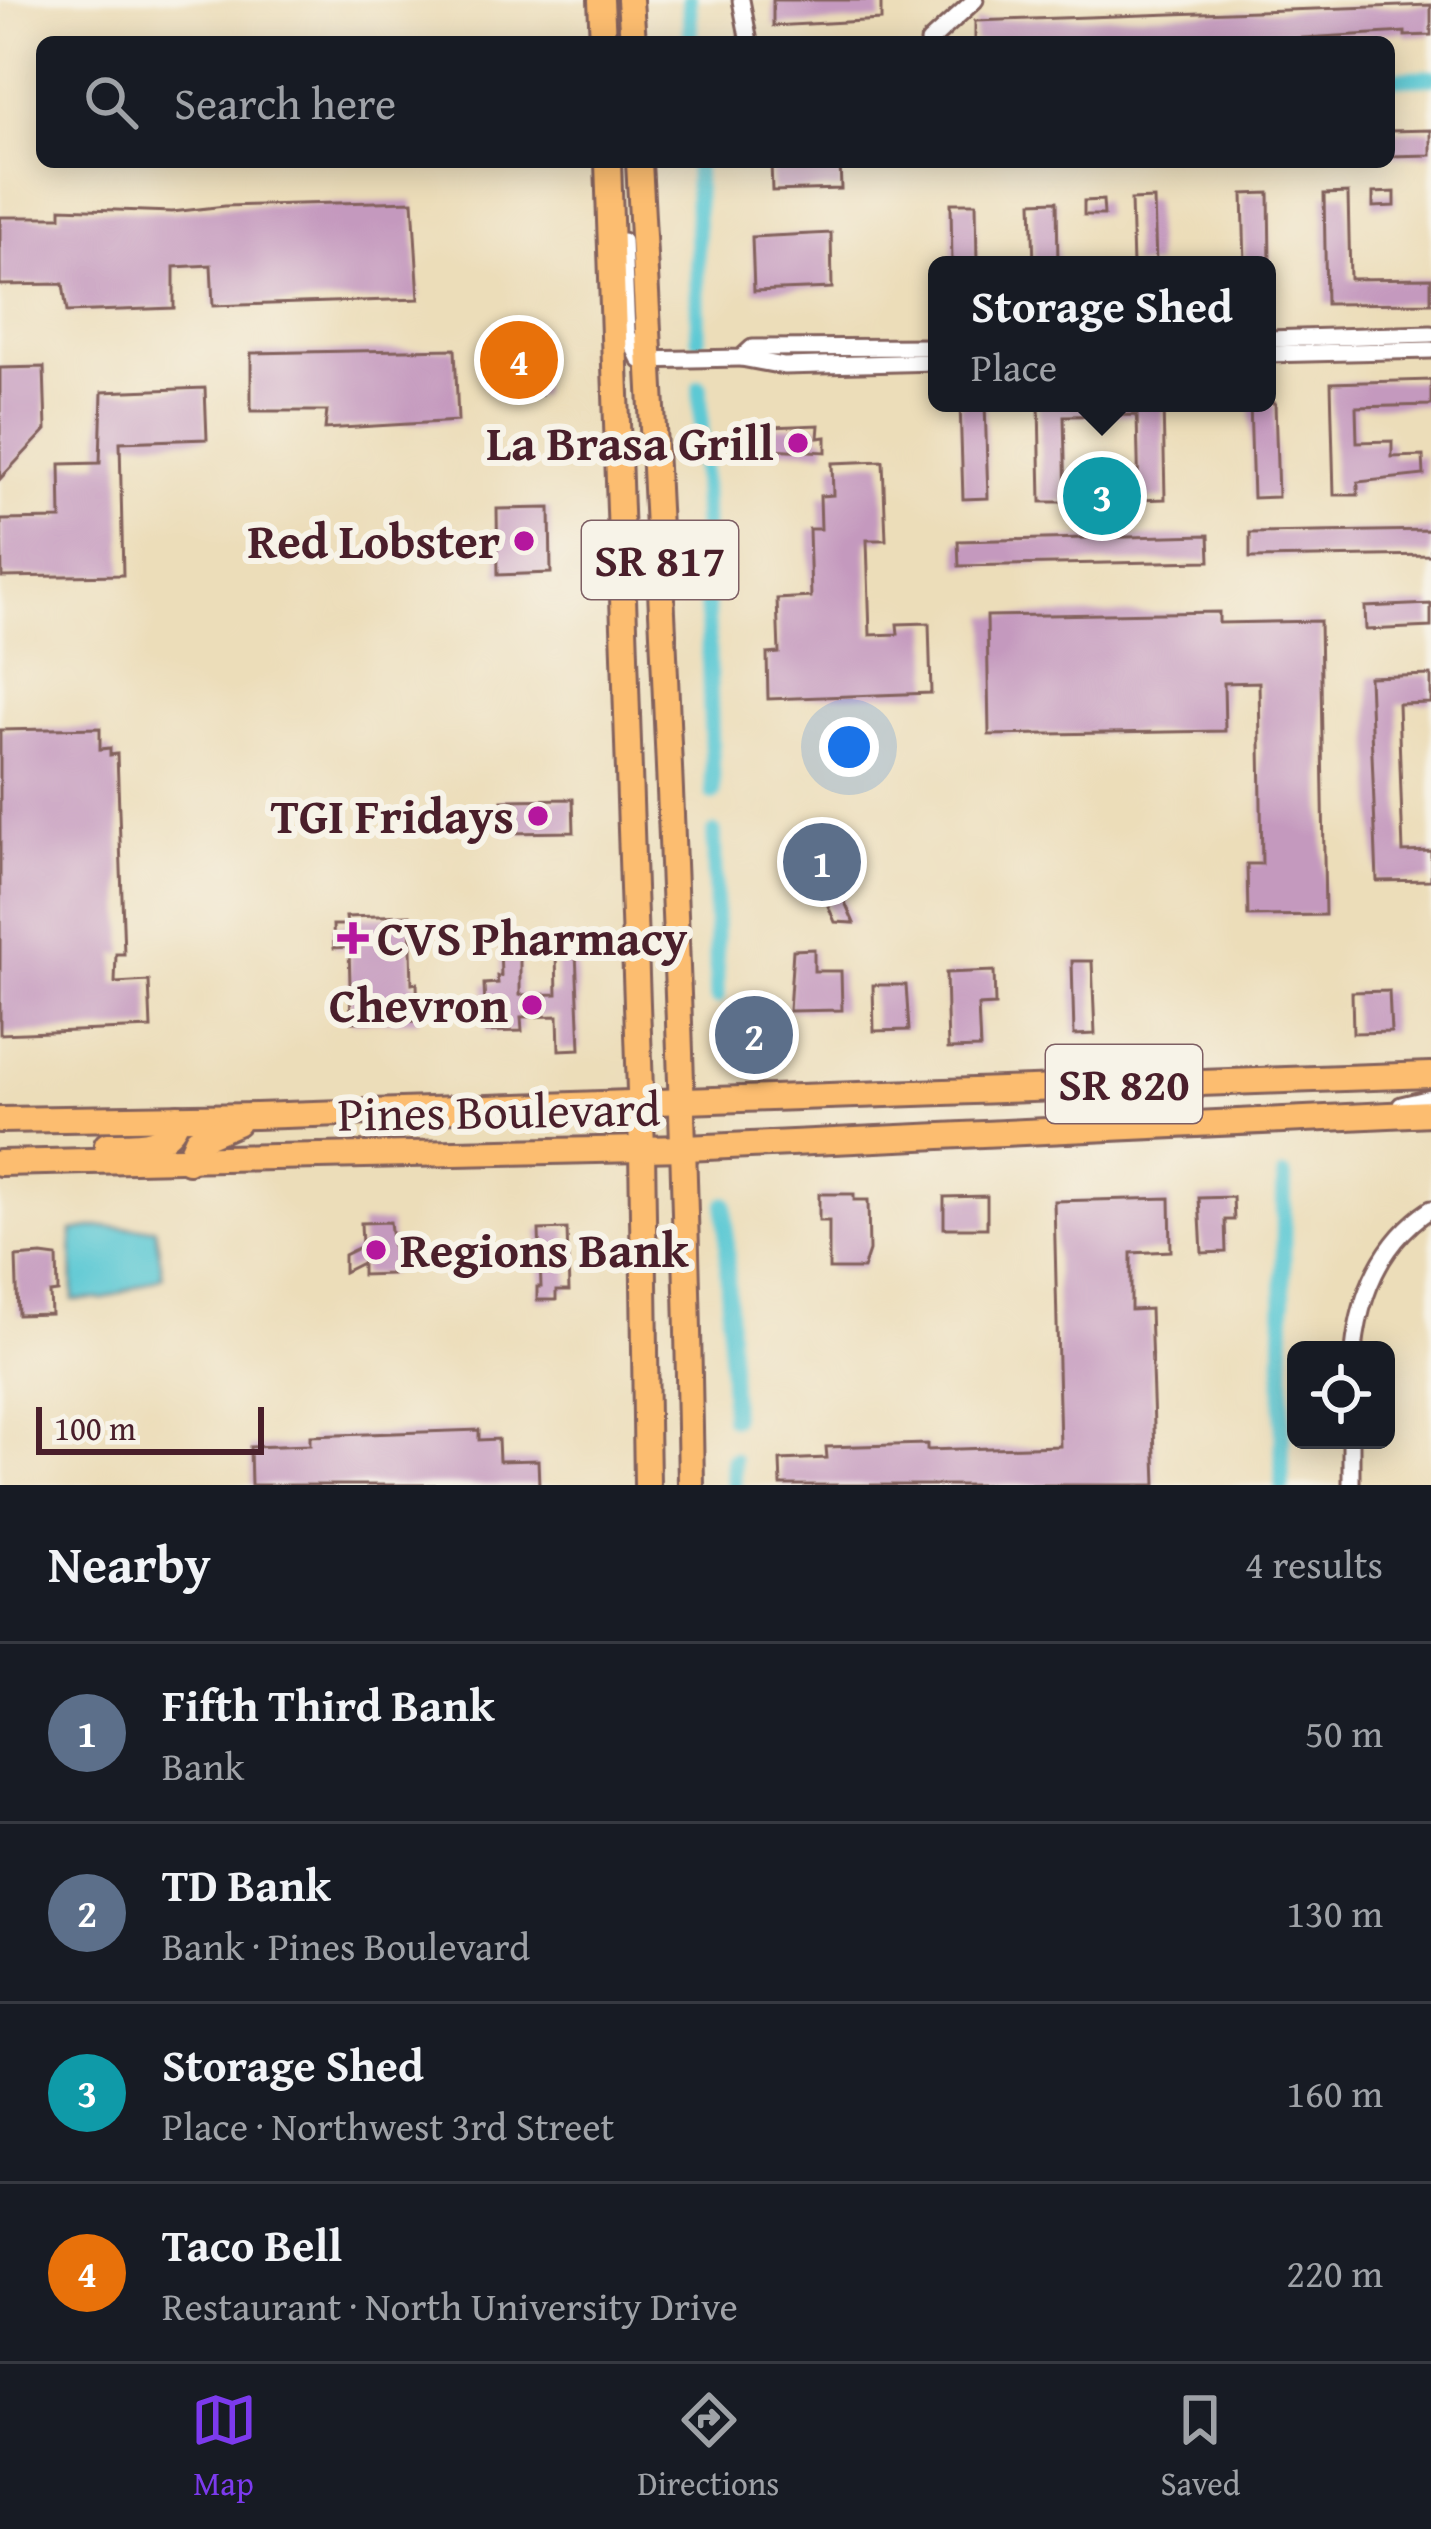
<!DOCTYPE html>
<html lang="en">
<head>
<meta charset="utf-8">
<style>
	body { margin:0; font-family:"Gentium Book Plus",serif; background:#20242c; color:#f1f3f6 }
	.controls { position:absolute; right:36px; bottom:36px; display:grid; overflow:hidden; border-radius:18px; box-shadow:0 6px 30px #0003 }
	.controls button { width:108px; height:108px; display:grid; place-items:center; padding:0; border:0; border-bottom:3px solid #363941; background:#171b24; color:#f1f3f6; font:60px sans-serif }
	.scale { position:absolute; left:36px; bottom:30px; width:228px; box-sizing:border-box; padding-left:12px; border:6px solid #4a1f2b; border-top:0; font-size:33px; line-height:42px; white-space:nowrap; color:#4a1f2b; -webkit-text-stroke:9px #f7f3e8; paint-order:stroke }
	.you { position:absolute; left:849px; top:747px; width:42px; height:42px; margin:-30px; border:9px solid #fff; border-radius:50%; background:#1a73e8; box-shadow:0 0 0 18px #1a73e833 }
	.badge { display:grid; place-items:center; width:78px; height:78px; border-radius:50%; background:#7c3aed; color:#fff; font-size:39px; font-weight:700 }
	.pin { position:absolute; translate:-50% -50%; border:6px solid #fff; box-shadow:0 3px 12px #0006 }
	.popup { position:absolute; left:928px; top:256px; width:348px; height:156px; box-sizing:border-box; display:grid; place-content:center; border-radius:18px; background:#171b24; filter:drop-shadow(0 3px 9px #0005); font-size:39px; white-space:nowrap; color:#9ea1a6 }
	.popup b { font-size:45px; color:#f1f3f6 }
	.popup::after { content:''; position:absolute; left:50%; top:100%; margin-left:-24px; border:24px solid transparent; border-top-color:#171b24 }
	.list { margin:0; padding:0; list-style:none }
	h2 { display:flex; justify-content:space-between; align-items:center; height:156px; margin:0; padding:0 48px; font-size:51px }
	h2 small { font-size:39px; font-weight:400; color:#9ea1a6 }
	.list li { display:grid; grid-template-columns:78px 1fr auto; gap:36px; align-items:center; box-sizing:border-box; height:180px; padding:0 48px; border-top:3px solid #363941 }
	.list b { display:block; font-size:45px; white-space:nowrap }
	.list p { margin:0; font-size:39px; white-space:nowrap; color:#9ea1a6 }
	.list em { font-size:39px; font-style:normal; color:#9ea1a6 }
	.icon { flex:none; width:66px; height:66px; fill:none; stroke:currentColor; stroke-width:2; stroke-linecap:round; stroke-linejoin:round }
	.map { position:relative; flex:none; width:1431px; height:1485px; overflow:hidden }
	.search { position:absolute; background:#171b24; box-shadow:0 6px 30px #0003; left:36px; right:36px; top:36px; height:132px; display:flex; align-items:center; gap:30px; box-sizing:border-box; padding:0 42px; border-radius:18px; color:#9ea1a6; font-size:45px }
	.sheet { height:876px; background:#171b24 }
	nav { display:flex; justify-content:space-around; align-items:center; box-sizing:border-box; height:168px; border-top:3px solid #363941; background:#171b24; font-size:33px; color:#9ea1a6 }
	nav a { display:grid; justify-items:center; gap:6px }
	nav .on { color:#7c3aed }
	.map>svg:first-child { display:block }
</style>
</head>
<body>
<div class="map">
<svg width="1431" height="1485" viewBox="0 0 1431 1485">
	<rect width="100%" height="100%" fill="#f7f3e8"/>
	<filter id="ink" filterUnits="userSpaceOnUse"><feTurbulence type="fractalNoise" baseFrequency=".00833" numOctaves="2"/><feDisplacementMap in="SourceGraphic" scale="24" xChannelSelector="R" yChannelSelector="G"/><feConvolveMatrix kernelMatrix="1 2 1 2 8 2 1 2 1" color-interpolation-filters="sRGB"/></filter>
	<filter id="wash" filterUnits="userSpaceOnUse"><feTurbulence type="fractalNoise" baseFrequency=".004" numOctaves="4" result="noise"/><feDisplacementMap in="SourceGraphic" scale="48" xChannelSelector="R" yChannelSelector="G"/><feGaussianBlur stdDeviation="2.7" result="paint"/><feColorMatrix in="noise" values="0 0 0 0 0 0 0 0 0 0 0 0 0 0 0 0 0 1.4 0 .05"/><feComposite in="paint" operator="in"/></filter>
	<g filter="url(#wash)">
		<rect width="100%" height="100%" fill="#ecddb9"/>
		<path fill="#5dc9d4" stroke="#547480" stroke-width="3" d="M 98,1227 L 155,1228 L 163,1276 L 105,1299 L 73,1300 L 72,1231 Z"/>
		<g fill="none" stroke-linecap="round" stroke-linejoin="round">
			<g stroke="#5dc9d4" stroke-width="16">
				<path d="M 689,0 L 691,42"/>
				<path d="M 1389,79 L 1431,77"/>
				<path d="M 696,162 L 698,338"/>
				<path d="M 700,387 L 713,793"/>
				<path d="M 714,833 L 717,997"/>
				<path d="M 725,1204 L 732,1418"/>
				<path d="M 733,1460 L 734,1485"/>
				<path d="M 1282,1485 L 1284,1177"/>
			</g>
		</g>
		<g id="blocks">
			<g fill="#c499be">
				<path d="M 773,0 L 881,0 L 881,20 L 773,26 Z"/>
				<path d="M 1431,5 L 1431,35 L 1405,36 L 1405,32 L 1235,42 L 975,42 L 975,21 Z"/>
				<path d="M 1431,130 L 1431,155 L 1389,156 L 1389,131 Z"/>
				<path d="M 771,162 L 840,162 L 841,189 L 772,191 Z"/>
				<path d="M 1395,192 L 1395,206 L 1373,207 L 1373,193 Z"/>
				<path d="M 1269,193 L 1270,265 L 1245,265 L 1243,194 Z"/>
				<path d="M 1348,193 L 1350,279 L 1431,278 L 1431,303 L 1326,304 L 1324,194 Z"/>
				<path d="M 1154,199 L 1156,265 L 1133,265 L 1131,200 Z"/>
				<path d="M 1103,200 L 1104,215 L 1084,215 L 1084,201 Z"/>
				<path d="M 413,201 L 419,299 L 213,306 L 211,265 L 174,267 L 174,308 L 67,312 L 63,284 L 0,285 L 0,217 L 61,217 L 61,208 L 172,212 L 225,206 Z"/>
				<path d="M 1057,201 L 1058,265 L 1034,265 L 1032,202 Z"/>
				<path d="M 951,203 L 976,203 L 977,265 L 952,265 Z"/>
				<path d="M 831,233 L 832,288 L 754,291 L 752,237 Z"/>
				<path d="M 513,322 L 517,345 L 532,345 L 532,375 L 541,375 L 541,395 L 512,396 L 505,323 Z"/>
				<path d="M 455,349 L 458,421 L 325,429 L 327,411 L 251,411 L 251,353 Z"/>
				<path d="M 44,367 L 46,430 L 0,479 L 0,368 Z"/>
				<path d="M 1431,380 L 1431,405 L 1356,407 L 1357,442 L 1392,441 L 1392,457 L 1423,456 L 1424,475 L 1358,482 L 1358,495 L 1334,495 L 1331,383 Z"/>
				<path d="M 205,388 L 207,439 L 120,442 L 123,575 L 2,577 L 1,520 L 61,519 L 60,464 L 100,463 L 102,392 Z"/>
				<path d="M 960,403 L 985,403 L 988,498 L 963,499 Z"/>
				<path d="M 1039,403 L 1163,403 L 1165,499 L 1139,500 L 1137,415 L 1064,416 L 1066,502 L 1041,502 Z"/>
				<path d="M 1250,403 L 1275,403 L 1278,497 L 1253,498 Z"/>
				<path d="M 819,425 L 818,438 L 826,437 L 826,452 L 771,449 L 770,427 Z"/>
				<path d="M 883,461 L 886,540 L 867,540 L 870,635 L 898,634 L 897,624 L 929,623 L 931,693 L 768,699 L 767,654 L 779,653 L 777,599 L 811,597 L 809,529 L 821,529 L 820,496 L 833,495 L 832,463 Z"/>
				<path d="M 1112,486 L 1113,504 L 1090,504 L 1090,487 Z"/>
				<path d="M 550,508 L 551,573 L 498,575 L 497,509 Z"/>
				<path d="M 1431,530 L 1431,555 L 1250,558 L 1250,533 Z"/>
				<path d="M 1209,535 L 1210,561 L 959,566 L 958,541 Z"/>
				<path d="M 1431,604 L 1431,627 L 1366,630 L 1365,607 Z"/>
				<path d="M 1219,612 L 1219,623 L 1320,621 L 1325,915 L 1248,916 L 1247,864 L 1262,864 L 1259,682 L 1224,683 L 1225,731 L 989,735 L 987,616 Z"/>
				<path d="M 1431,675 L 1431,703 L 1398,704 L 1403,852 L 1431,851 L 1431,880 L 1377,881 L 1369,677 Z"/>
				<path d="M 100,728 L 100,749 L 110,748 L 110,755 L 117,754 L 124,954 L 116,954 L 115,983 L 149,981 L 151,1028 L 0,1034 L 0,730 Z"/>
				<path d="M 573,799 L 574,832 L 503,833 L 502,800 Z"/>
				<path d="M 852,839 L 852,885 L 838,886 L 854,923 L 835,922 L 819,885 L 791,886 L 791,840 Z"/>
				<path d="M 410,915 L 412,984 L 417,983 L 418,1021 L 351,1022 L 349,947 L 334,948 L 333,925 L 347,925 L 346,917 Z"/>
				<path d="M 520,945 L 520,995 L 557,994 L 556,953 L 576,952 L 580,1049 L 559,1050 L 558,1016 L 521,1017 L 522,1031 L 486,1032 L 484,984 L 498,983 L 497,976 L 501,976 L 500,946 Z"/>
				<path d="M 814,949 L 814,971 L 841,971 L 842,1010 L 789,1011 L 793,950 Z"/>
				<path d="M 1072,961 L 1092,961 L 1095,1034 L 1074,1035 Z"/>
				<path d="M 994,971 L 995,1005 L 978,1006 L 980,1048 L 948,1049 L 946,973 Z"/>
				<path d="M 873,985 L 906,985 L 909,1030 L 874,1031 Z"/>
				<path d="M 1389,991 L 1391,1032 L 1353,1033 L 1352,992 Z"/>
				<path d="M 819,1194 L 854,1194 L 854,1200 L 868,1200 L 869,1251 L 863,1269 L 829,1269 L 829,1221 L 819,1221 Z"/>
				<path d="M 987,1196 L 987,1228 L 944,1228 L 944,1197 Z"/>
				<path d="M 1233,1197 L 1234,1220 L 1225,1220 L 1226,1252 L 1202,1253 L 1199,1198 Z"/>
				<path d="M 1170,1198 L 1171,1251 L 1131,1253 L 1131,1310 L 1150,1309 L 1156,1485 L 781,1485 L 780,1460 L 827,1458 L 826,1447 L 927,1444 L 927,1450 L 1060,1446 L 1054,1201 Z"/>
				<path d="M 390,1222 L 395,1266 L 391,1266 L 391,1274 L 362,1275 L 362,1263 L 344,1272 L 344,1255 L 362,1246 L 361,1223 Z"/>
				<path d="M 567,1229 L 569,1291 L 556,1291 L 556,1300 L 537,1300 L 537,1287 L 541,1287 L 539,1230 Z"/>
				<path d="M 42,1255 L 57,1257 L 58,1292 L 50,1293 L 51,1314 L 18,1315 L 16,1257 Z"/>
				<path d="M 479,1430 L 479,1440 L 498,1439 L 499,1461 L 538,1460 L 539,1485 L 251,1485 L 250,1447 L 310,1445 L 310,1436 Z"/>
			</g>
		</g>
	</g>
	<g filter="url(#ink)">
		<use href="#blocks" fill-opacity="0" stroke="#83625d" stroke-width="3"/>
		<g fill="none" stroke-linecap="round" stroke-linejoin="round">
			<defs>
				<g id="minor">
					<path d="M 741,0 L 749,42"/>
					<path d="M 929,42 L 975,0"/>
					<path d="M 623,241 L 627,333 L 640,360 L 741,358 L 752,348 L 937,347"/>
					<path d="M 1267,339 L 1431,334"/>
					<path d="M 1267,354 L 1431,350"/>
					<path d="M 741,358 L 784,366 L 937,362"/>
					<path d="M 1401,1105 L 1431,1098"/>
					<path d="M 1354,1350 C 1360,1294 1382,1241 1431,1209"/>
					<path d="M 1351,1485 L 1351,1440"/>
				</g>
				<g id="primary">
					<path d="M 601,0 L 603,42"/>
					<path d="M 630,0 L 633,42"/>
					<path d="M 608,162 L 642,1149 L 647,1485"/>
					<path d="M 639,162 C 663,603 684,1043 691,1485"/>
				</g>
				<g id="trunk">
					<path d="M 1122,1113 L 1160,1108 L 1181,1081"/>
					<path d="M 0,1120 L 256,1116 L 1431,1075"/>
					<path d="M 107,1145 C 136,1145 169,1148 178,1117"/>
					<path d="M 188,1161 L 197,1140 L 237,1123"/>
					<path d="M 0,1163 L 686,1148 L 1431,1113"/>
				</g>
			</defs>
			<use href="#minor" stroke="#83625d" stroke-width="21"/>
			<use href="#primary" stroke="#83625d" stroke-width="30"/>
			<use href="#trunk" stroke="#83625d" stroke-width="30"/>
			<use href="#minor" stroke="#fff" stroke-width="15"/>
			<use href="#primary" stroke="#fcbd6f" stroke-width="24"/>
			<use href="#trunk" stroke="#fcbd6f" stroke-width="24"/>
		</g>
	</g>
	<g fill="#b5179e" stroke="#f7f3e8" stroke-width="4.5">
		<circle cx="798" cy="443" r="12"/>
		<circle cx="524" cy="541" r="12"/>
		<circle cx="538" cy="816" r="12"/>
		<path d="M347 920h12v12h12v12h-12v12h-12v-12h-12v-12h12z"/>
		<circle cx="532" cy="1005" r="12"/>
		<circle cx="376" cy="1250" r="12"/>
	</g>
	<g text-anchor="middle" stroke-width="12" stroke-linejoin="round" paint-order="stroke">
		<g fill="#f7f3e8" stroke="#7e5f64" stroke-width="3">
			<rect x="582" y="521" width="156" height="78" rx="9"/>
			<rect x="1046" y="1045" width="156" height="78" rx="9"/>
		</g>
		<g font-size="45" font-weight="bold" fill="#4a1f2b">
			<text x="660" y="576">SR 817</text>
			<text x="1124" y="1100">SR 820</text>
		</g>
		<g font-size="48" font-weight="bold" fill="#4a1f2b" stroke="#f7f3e8" text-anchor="end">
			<text x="774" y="460">La Brasa Grill</text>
			<text x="500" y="558">Red Lobster</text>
			<text x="514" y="833">TGI Fridays</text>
			<text x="377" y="955" text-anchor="start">CVS Pharmacy</text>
			<text x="508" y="1022">Chevron</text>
			<text x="400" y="1267" text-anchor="start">Regions Bank</text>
		</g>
		<g font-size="48" fill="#4a1f2b" stroke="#f7f3e8">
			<text transform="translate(499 1111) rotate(-1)" y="17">Pines Boulevard</text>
		</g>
	</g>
</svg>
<div class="controls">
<button><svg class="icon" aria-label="locate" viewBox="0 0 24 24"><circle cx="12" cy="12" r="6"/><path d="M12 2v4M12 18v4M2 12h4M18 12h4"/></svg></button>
</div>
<div class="scale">100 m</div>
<div class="you"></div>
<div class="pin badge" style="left:822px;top:862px;background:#5c6f8a">1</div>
<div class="pin badge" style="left:754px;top:1035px;background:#5c6f8a">2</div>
<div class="pin badge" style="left:1102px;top:496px;background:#0f9aa8">3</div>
<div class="popup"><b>Storage Shed</b>Place</div>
<div class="pin badge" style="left:519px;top:360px;background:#e8710a">4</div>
<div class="search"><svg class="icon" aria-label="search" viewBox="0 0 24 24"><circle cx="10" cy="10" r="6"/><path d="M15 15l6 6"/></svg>Search here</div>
</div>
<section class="sheet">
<h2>Nearby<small>4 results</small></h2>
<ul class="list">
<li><span class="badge" style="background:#5c6f8a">1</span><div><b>Fifth Third Bank</b><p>Bank</p></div><em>50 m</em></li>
<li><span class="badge" style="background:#5c6f8a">2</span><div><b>TD Bank</b><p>Bank · Pines Boulevard</p></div><em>130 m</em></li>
<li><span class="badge" style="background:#0f9aa8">3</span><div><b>Storage Shed</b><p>Place · Northwest 3rd Street</p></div><em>160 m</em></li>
<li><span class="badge" style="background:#e8710a">4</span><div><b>Taco Bell</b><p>Restaurant · North University Drive</p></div><em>220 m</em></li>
</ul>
</section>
<nav>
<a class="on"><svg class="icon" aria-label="map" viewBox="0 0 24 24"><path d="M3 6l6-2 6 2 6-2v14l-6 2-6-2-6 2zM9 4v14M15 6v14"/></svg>Map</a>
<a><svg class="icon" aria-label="directions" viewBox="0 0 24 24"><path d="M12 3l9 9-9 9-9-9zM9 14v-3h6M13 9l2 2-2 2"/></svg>Directions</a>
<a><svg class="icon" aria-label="saved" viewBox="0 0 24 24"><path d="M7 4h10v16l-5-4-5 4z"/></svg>Saved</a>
</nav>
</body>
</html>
